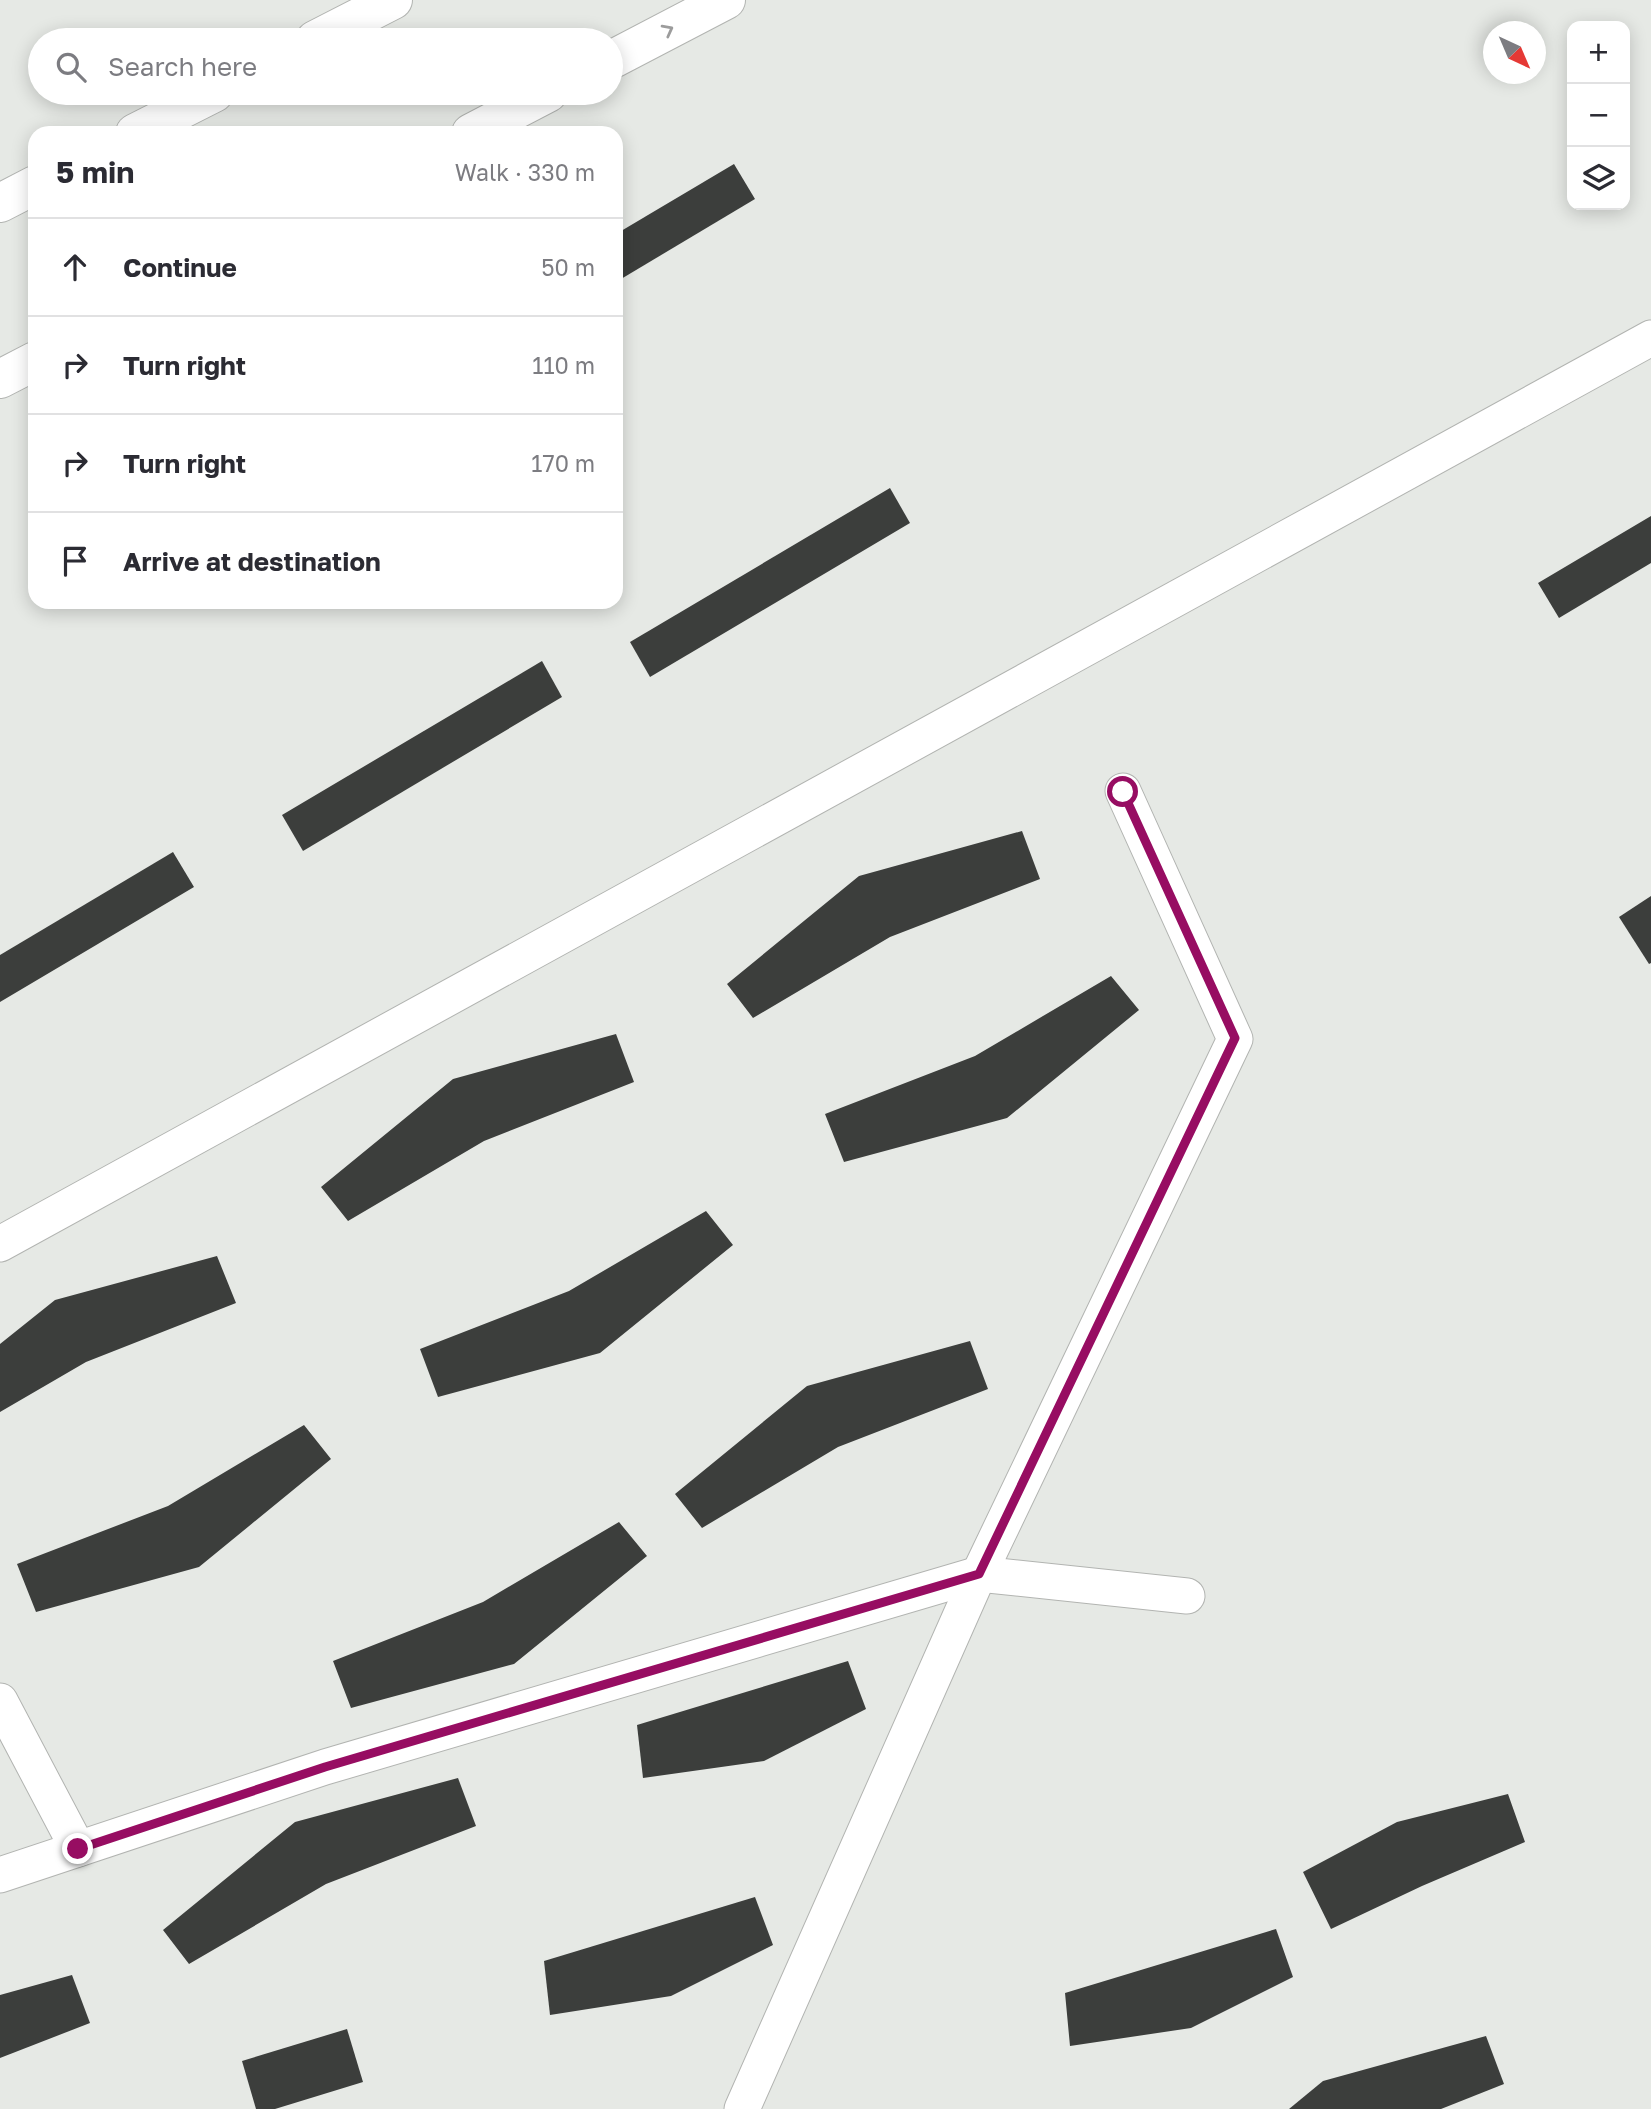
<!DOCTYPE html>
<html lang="en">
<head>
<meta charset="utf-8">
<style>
	body { margin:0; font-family:"Golos Text",sans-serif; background:#f2f2f3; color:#2b2b33 }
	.controls { position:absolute; right:21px; top:21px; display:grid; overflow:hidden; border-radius:14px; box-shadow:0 4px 18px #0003 }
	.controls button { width:63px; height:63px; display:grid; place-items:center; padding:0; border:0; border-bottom:2px solid #e1e1e2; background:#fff; color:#2b2b33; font:35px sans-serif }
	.compass { position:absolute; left:1483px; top:21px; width:63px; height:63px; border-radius:50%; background:#fff; box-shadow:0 4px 18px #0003; rotate:136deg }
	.stop { position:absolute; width:21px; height:21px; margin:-16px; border:5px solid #970d62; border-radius:50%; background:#fff }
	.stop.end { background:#970d62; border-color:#fff; box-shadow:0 2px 7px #0008 }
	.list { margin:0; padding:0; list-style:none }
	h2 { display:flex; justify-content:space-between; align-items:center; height:91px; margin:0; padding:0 28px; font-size:30px }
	h2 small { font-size:23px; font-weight:400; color:#7c7c81 }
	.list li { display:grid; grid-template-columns:46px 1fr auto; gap:21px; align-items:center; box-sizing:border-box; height:98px; padding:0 28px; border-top:2px solid #e1e1e2 }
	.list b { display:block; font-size:26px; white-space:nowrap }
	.list em { font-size:23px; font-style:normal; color:#7c7c81 }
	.icon { flex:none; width:38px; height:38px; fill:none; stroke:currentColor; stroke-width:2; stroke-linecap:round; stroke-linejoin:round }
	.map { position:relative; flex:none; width:1651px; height:2109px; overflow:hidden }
	.search { position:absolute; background:#fff; box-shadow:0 4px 18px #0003; left:28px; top:28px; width:595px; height:77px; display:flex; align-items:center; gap:18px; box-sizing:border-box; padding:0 24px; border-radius:38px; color:#7c7c81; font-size:26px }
	.panel { position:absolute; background:#fff; box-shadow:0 4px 18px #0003; left:28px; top:126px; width:595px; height:483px; border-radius:21px }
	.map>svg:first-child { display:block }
</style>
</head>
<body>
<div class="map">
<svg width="1651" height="2109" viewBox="0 0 1651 2109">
	<rect width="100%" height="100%" fill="#e6e9e5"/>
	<g fill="#3c3e3c">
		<path d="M 734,164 L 755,199 L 616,282 L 616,234 Z"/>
		<path d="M 890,488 L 910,523 L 650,677 L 630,642 Z"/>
		<path d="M 1651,516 L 1651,563 L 1559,618 L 1538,583 Z"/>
		<path d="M 542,661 L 562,697 L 303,851 L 282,815 Z"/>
		<path d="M 1022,831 L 1040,879 L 890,937 L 753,1018 L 727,984 L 859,876 Z"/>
		<path d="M 173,852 L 194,887 L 0,1002 L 0,955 Z"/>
		<path d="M 1651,896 L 1651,963 L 1649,964 L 1619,917 Z"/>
		<path d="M 1111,976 L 1139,1010 L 1007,1118 L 844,1162 L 825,1114 L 975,1056 Z"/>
		<path d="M 616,1034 L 634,1082 L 484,1141 L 348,1221 L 321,1187 L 453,1079 Z"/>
		<path d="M 706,1211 L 733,1245 L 600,1353 L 438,1397 L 420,1349 L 569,1291 Z"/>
		<path d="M 217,1256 L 236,1303 L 86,1362 L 0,1412 L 0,1344 L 55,1300 Z"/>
		<path d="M 970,1341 L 988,1389 L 838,1447 L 702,1528 L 675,1494 L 807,1386 Z"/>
		<path d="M 304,1425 L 331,1459 L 199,1567 L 36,1612 L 17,1564 L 168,1506 Z"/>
		<path d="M 619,1522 L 647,1556 L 514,1664 L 351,1708 L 333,1661 L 483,1602 Z"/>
		<path d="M 848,1661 L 866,1709 L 764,1761 L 643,1778 L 637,1725 Z"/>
		<path d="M 458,1778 L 476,1826 L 326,1884 L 189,1964 L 163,1930 L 295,1822 Z"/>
		<path d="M 1508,1794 L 1525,1842 L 1422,1886 L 1331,1929 L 1303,1872 L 1397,1822 Z"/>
		<path d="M 755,1897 L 773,1945 L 671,1996 L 550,2015 L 544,1961 Z"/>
		<path d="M 1276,1929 L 1293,1977 L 1191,2028 L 1070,2046 L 1065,1993 Z"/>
		<path d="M 72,1975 L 90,2023 L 0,2058 L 0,1995 Z"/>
		<path d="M 347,2029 L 363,2082 L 275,2109 L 256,2109 L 242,2061 Z"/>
		<path d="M 1486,2036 L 1504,2084 L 1441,2109 L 1289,2109 L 1323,2081 Z"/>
	</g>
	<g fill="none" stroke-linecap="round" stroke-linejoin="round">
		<defs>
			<g id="minor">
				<path d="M 0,1244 L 1651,338"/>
				<path d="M 0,1701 L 78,1849"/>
				<path d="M 0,1875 L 325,1767 L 979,1574 L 1187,1596"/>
				<path d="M 742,2109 L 979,1574 L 1235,1039 L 1123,791"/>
			</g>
			<g id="secondary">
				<path d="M 315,40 L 393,0"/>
				<path d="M 611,60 L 726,0"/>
				<path d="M 135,133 L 214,93"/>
				<path d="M 471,133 L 548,93"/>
				<path d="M 0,203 L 35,185"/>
				<path d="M 0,379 L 35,361"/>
			</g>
		</defs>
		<use href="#minor" stroke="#b2b4b1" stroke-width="37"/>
		<use href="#secondary" stroke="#b2b4b1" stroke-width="40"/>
		<use href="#minor" stroke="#fff" stroke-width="35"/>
		<use href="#secondary" stroke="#fff" stroke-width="38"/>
	</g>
	<defs><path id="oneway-chevron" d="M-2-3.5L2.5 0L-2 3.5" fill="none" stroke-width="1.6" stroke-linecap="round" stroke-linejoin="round" transform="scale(1.75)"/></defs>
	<use stroke="#9c9c9c" href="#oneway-chevron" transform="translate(668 30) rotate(-28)"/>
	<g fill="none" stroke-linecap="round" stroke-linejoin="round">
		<path stroke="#970d62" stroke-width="9" d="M 78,1849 L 325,1767 L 979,1574 L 1235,1038 L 1123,792"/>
	</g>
</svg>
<div class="controls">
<button>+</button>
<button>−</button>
<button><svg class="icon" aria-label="layers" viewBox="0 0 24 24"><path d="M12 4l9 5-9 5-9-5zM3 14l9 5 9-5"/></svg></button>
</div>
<svg class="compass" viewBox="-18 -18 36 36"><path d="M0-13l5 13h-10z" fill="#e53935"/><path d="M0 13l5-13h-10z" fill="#7c7c81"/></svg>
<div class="stop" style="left:1123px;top:792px"></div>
<div class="stop end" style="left:78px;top:1849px"></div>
<div class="search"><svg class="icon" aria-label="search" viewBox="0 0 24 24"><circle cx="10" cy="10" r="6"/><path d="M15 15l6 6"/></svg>Search here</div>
<section class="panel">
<h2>5 min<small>Walk · 330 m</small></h2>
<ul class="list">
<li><svg class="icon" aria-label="ahead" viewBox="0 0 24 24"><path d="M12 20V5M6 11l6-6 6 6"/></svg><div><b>Continue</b></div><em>50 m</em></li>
<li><svg class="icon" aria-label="right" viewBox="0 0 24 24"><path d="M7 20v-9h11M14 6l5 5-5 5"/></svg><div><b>Turn right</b></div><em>110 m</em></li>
<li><svg class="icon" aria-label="right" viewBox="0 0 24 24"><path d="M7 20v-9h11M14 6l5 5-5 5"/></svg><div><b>Turn right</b></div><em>170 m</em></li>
<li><svg class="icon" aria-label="arrive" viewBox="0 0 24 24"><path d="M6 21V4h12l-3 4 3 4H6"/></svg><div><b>Arrive at destination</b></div></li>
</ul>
</section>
</div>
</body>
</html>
